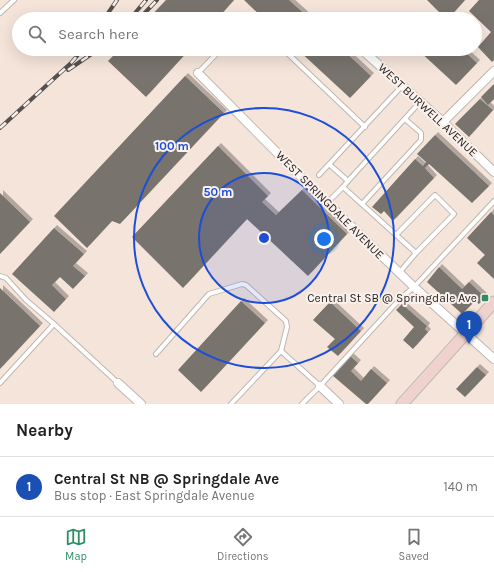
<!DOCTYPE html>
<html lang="en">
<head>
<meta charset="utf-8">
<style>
	body { margin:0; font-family:Karla,sans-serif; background:#f6f6f6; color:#202124 }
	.you { position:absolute; left:324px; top:239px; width:14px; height:14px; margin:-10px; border:3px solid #fff; border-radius:50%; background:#1a73e8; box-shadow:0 0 0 6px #1a73e833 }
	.badge { display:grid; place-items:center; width:26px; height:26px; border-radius:50%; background:#2e8d65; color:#fff; font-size:13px; font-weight:700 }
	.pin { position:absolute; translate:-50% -33px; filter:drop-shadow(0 1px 2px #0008) }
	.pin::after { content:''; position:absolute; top:21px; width:14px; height:12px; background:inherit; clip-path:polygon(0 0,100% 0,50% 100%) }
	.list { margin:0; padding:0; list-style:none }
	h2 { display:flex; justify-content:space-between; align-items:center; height:52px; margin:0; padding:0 16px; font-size:17px }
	h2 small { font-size:13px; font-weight:400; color:#757577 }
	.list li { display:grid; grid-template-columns:26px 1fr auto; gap:12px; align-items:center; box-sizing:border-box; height:60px; padding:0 16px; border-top:1px solid #e0e0e0 }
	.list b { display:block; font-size:15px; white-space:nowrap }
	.list p { margin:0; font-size:13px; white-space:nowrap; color:#757577 }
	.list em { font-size:13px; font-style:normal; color:#757577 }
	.icon { flex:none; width:22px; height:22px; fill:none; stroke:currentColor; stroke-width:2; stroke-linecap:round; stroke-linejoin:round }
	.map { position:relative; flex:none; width:494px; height:404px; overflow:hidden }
	.search { position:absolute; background:#fff; box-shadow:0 4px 16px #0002; left:12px; right:12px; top:12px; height:44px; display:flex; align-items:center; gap:10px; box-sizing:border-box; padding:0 14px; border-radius:22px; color:#757577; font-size:15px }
	.sheet { height:112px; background:#fff }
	nav { display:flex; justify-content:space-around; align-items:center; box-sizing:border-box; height:56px; border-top:1px solid #e0e0e0; background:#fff; font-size:11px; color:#757577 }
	nav a { display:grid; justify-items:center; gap:2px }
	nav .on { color:#2e8d65 }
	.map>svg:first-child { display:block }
</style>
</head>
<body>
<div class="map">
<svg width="494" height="404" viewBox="0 0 494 404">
	<defs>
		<filter id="shadow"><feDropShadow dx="3" dy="-3" stdDeviation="0" flood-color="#0004"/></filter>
	</defs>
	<rect width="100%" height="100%" fill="#faf1ec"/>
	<path fill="#f4e4da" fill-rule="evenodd" d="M 0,0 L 494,0 L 494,404 L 0,404 ZM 19,19 L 475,19 L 475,49 L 19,49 Z"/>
	<g fill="#78736d" filter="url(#shadow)">
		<path d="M 166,0 L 234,0 L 217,19 L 148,19 Z"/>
		<path d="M 244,0 L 289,0 L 310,19 L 264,19 Z"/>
		<path d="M 427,0 L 465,0 L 448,19 L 446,19 Z"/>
		<path d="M 479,0 L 494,0 L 494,60 L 492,62 L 478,47 L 491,32 L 469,11 Z"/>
		<path d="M 120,49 L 190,49 L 146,97 L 108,61 Z"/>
		<path d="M 297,49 L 342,49 L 371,76 L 350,98 Z"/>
		<path d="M 419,49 L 462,49 L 477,63 L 456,85 L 418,50 Z"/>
		<path d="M 185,76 L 224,113 L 120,224 L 112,221 L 87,248 L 54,216 Z"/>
		<path d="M 494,84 L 494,99 L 488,105 L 481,97 Z"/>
		<path d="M 480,99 L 493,110 L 469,137 L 455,124 Z"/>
		<path d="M 435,135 L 489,186 L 472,203 L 429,164 L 425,168 L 434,178 L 393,221 L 384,211 L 381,214 L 372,207 L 415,159 L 423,166 L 426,162 L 417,154 Z"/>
		<path d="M 218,146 L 268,196 L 262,202 L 276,215 L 302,190 L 347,234 L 308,276 L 247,219 L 183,288 L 132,237 Z"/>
		<path d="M 0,193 L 30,222 L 0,254 Z"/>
		<path d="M 491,212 L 494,215 L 494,279 L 477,263 L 485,255 L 467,238 Z"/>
		<path d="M 54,228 L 84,254 L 73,266 L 85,276 L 73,289 L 60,277 L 52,285 L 66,299 L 54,312 L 12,274 Z"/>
		<path d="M 439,267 L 462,289 L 469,282 L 485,297 L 479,304 L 475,301 L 462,314 L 427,282 Z"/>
		<path d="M 0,288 L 40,326 L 0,369 Z"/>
		<path d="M 241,301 L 265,323 L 201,392 L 178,370 Z"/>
		<path d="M 330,302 L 361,331 L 338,356 L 327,347 L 335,339 L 313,320 Z"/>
		<path d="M 402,304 L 427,326 L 425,329 L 428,332 L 413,349 L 403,340 L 414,327 L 396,310 Z"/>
		<path d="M 350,356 L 358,363 L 351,371 L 361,381 L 371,369 L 387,383 L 368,404 L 366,404 L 332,375 Z"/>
		<path d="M 477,367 L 486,375 L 465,397 L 456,389 Z"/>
	</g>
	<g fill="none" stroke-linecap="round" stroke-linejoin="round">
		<defs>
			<g id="service">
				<path d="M 0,13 L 14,0"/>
				<path d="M 249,19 L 251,19"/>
				<path d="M 283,49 L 365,127"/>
				<path d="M 198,73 L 221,49"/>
				<path d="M 330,165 L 348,181 L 343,187 L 416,253 L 399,273"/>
				<path d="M 319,175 L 402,86"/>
				<path d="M 348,181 L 420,102"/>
				<path d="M 327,203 L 343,187"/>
				<path d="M 362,204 L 421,140 L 421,133 L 405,119"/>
				<path d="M 396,235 L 435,195 L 454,214 L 416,253"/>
				<path d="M 0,276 L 6,278 L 26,300 L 54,324 L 0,383"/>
				<path d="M 54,324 L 118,383"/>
				<path d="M 156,354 L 209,294 L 242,284 L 246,285 L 286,321 L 287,327 L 281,351 L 320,386"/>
				<path d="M 231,404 L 281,351"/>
				<path d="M 302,404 L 320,386 L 400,299 L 414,287 L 494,201"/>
			</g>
			<g id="minor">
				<path d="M 361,49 L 443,122 L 494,172"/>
				<path d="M 198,73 L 310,186 L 414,287 L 494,359"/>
				<path d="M 443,122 L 494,71"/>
				<path d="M 118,383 L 141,404"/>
				<path d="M 320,386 L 339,404"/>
			</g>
			<path id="secondary" d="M 402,404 L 494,302"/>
		</defs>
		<use href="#service" stroke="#bfb7b2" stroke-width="6"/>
		<use href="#minor" stroke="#bfb7b2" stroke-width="10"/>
		<use href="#secondary" stroke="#bfb7b2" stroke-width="13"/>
		<use href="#service" stroke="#fff" stroke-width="4"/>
		<use href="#minor" stroke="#fff" stroke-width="8"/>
		<use href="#secondary" stroke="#efd2cd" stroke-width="11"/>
		<defs>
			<g id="rail">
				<path d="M 104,19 L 117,0"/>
				<path d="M 130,19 L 146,0"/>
				<path d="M 139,19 L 157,0"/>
				<path d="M 68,70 L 99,49"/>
				<path d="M 0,128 L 71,63 L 83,49"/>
			</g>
		</defs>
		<use href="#rail" stroke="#56514e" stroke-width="4"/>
		<use href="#rail" stroke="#faf1ec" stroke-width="2.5" stroke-dasharray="8" stroke-linecap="butt"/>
	</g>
	<circle cx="264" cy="238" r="65" fill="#1d4ed8" fill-opacity=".12"/>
	<g fill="none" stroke="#1d4ed8" stroke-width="2">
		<circle cx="264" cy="238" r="65"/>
		<circle cx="264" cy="238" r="130"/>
	</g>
	<rect fill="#2e8d65" stroke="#faf1ec" stroke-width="1.5" x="481" y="294" width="8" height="8" rx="2"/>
	<g text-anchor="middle" stroke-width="4" stroke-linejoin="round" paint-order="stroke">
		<g font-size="12" fill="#221f1d" stroke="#faf1ec">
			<text transform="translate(428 110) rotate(43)" y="4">WEST BURWELL AVENUE</text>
			<text transform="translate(330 205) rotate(45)" y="4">WEST SPRINGDALE AVENUE</text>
		</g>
		<g font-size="12" fill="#221f1d" stroke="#faf1ec" text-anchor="end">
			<text x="477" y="302">Central St SB @ Springdale Ave</text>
		</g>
	</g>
	<circle cx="264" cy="238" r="6" fill="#1d4ed8" stroke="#faf1ec" stroke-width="2"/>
	<g font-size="12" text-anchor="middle" font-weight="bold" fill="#1d4ed8" stroke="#faf1ec" stroke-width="4" stroke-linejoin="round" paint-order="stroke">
		<text x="172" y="150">100 m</text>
		<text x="218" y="196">50 m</text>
	</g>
</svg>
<div class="you"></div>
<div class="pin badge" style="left:469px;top:344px;background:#1a4fb4">1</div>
<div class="search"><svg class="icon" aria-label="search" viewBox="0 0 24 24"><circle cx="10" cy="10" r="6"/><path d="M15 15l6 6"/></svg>Search here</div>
</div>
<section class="sheet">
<h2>Nearby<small></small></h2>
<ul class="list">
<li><span class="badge" style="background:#1a4fb4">1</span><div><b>Central St NB @ Springdale Ave</b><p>Bus stop · East Springdale Avenue</p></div><em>140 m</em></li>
</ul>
</section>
<nav>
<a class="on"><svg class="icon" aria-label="map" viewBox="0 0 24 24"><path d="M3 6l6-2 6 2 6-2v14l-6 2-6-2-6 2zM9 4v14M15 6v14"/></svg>Map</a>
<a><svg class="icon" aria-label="directions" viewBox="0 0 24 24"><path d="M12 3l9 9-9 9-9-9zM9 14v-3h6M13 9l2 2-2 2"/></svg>Directions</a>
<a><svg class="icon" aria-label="saved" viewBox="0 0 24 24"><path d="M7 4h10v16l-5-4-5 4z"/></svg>Saved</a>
</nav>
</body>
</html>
